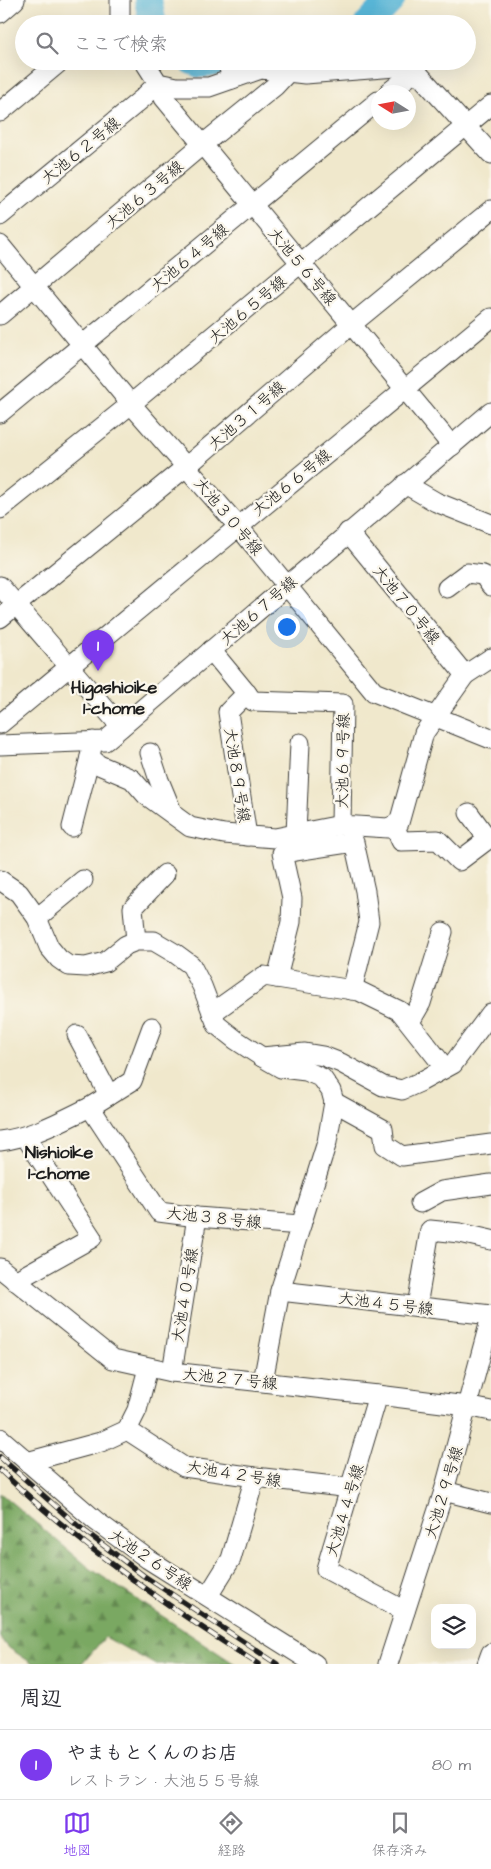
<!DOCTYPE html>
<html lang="ja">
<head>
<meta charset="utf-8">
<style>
	body { margin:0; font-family:"Architects Daughter","Klee One",sans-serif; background:#f2f2f3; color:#2b2b33 }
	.controls { position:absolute; right:15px; bottom:15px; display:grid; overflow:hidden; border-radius:10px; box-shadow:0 5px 20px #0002 }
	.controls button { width:45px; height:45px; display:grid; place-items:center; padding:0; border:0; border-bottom:1px solid #e1e1e2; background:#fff; color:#2b2b33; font:25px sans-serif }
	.compass { position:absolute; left:371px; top:85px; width:45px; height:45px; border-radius:50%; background:#fff; box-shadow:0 5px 20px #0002; rotate:281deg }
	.you { position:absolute; left:286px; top:626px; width:18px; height:18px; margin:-12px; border:4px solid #fff; border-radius:50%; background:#1a73e8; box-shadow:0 0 0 8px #1a73e833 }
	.badge { display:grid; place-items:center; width:32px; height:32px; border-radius:50%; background:#7c3aed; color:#fff; font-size:16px; font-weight:700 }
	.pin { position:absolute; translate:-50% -41px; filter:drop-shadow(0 1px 2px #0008) }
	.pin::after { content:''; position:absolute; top:26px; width:18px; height:15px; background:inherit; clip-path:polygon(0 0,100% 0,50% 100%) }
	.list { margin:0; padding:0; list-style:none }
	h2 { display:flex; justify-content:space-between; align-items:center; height:65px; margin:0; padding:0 20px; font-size:21px }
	h2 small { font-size:16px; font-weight:400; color:#7c7c81 }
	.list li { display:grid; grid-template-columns:32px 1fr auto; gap:15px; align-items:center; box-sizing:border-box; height:70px; padding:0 20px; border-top:1px solid #e1e1e2 }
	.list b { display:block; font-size:19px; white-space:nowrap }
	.list p { margin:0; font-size:16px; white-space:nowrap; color:#7c7c81 }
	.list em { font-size:16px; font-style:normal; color:#7c7c81 }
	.icon { flex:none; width:28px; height:28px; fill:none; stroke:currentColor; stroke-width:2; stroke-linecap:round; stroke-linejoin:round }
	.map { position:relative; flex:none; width:491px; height:1664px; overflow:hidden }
	.search { position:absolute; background:#fff; box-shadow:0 5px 20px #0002; left:15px; right:15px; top:15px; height:55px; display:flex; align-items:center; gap:12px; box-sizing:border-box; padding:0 18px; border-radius:28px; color:#7c7c81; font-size:19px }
	.sheet { height:135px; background:#fff }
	nav { display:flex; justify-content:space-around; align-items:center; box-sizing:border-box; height:70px; border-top:1px solid #e1e1e2; background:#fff; font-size:14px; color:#7c7c81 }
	nav a { display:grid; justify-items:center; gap:2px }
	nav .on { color:#7c3aed }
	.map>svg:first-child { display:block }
</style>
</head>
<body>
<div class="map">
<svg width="491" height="1664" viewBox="0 0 491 1664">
	<defs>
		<pattern id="forest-firs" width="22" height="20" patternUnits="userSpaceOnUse" patternTransform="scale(1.25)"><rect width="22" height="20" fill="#7aa862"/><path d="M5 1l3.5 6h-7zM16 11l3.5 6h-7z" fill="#638850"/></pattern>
	</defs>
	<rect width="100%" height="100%" fill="#fbf7ec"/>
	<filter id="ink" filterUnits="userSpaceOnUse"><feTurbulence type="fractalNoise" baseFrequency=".02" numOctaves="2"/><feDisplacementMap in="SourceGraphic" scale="10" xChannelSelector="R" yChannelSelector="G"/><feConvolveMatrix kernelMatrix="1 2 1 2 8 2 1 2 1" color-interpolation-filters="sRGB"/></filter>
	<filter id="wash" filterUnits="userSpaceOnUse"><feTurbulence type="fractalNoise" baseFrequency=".0096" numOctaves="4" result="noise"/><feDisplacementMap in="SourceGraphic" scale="20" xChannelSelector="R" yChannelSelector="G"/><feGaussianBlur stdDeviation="1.12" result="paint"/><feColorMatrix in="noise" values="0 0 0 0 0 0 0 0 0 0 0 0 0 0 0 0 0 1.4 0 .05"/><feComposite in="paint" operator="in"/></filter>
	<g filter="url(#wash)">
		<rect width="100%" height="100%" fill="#f0e8cc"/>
		<path fill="url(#forest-firs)" stroke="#4b623f" d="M 0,1493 L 91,1569 L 235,1664 L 154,1664 L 105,1637 L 82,1664 L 33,1664 L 9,1648 L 0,1638 Z"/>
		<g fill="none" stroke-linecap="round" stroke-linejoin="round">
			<g stroke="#58b5d6" stroke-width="28">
				<path d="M 148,0 L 153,24"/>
				<path d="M 368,24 L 391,0"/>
				<path d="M 192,61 L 200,64 L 229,61"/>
			</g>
		</g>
	</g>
	<g filter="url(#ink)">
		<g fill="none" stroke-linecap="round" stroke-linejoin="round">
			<defs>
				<g id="minor">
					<path d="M 0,13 L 15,0"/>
					<path d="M 120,24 L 120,0"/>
					<path d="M 144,61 L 158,83 L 177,87 L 209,87 L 261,69 L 305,74 L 396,67 L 416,71 L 491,154"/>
					<path d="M 227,61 L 232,79"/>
					<path d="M 389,92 L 416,71"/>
					<path d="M 0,112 L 61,61"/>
					<path d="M 0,216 L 143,98 L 158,83 L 164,98 L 452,446"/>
					<path d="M 0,245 L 131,404 L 238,526 L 374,692 L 491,739"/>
					<path d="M 0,315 L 202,145 L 275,86 L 288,72"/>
					<path d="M 0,413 L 378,101"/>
					<path d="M 405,484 L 436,502 L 491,524"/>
					<path d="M 0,509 L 131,404 L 491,105"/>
					<path d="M 348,532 L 465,675 L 491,658"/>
					<path d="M 0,586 L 121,727"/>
					<path d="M 447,588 L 467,573 L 483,575 L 491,586"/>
					<path d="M 0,618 L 187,466 L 352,324 L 491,210"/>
					<path d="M 211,650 L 253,701 L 343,704 L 341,825 L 388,828 L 399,823 L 424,733 L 465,675"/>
					<path d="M 0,724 L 491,318"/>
					<path d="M 93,741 L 90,757 L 99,765 L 132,779 L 146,795 L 190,827 L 224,834 L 275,838 L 341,825"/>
					<path d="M 0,745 L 105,741 L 491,412"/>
					<path d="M 150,753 L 159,780 L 173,814"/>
					<path d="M 469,813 L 488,839"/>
					<path d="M 394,825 L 401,841 L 438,840 L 459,861 L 491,837"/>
					<path d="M 72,827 L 90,757"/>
					<path d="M 296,834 L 300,743"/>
					<path d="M 247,836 L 228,712 L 247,693"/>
					<path d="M 0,880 L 19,893 L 37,918 L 49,947 L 59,959 L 69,966 L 86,967 L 105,962 L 126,945 L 136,941 L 154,941 L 176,954 L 191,965 L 202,986 L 217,1025 L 236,1040 L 262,1057 L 305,1053 L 323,1056 L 341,1063 L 383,1086 L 402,1090 L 420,1082 L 453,1064 L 491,1013"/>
					<path d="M 37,918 L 83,880"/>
					<path d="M 136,941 L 133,908 L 165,874"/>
					<path d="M 277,978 L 291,922 L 292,898 L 282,853 L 354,842 L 365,891 L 369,922 L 352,990"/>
					<path d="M 212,1013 L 264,976 L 359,991 L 400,1011 L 445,1068"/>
					<path d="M 410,1022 L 421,1003 L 443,932"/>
					<path d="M 77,1035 L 109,1095"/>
					<path d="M 262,1057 L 281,1068 L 306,1071 L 322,1078 L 331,1091 L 334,1102 L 327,1142 L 301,1225"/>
					<path d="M 334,1102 L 383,1129 L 385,1145 L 402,1156 L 491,1144"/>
					<path d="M 90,1107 L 132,1081 L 152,1027"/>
					<path d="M 0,1141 C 33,1137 61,1121 90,1107 L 159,1212 L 197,1217 L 301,1225 L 280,1291 L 263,1381"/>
					<path d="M 420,1203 L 442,1191 L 491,1184"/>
					<path d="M 0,1268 L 113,1359 L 172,1372 L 378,1395 L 467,1406 L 491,1411"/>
					<path d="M 15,1281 L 92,1238 L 25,1136"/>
					<path d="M 280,1291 L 491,1315"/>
					<path d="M 417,1306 L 430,1230 L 460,1233 L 491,1240"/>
					<path d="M 172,1372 L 197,1217"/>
					<path d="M 378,1395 L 326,1569 L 405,1611"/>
					<path d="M 127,1430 L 184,1467 L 255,1477 L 351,1488"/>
					<path d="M 0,1438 L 96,1521 L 148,1559 L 315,1664"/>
					<path d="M 27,1462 L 101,1442 L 127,1430 L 137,1410 L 148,1368"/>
					<path d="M 444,1491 L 491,1503"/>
					<path d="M 208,1596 L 231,1559 L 255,1477"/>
					<path d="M 388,1664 L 444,1491 L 491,1317"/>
					<path d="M 487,1664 L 491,1653"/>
				</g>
			</defs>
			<use href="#minor" stroke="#3c3b36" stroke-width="21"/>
			<use href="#minor" stroke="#fff" stroke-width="19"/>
			<defs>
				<g id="rail">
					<path d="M 0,1457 L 78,1526 L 144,1576 L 277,1664"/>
					<path d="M 0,1470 C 78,1544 167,1606 258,1664"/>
				</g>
			</defs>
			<use href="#rail" stroke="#1c1c1c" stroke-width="5.5"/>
			<use href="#rail" stroke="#fbf7ec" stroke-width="4" stroke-dasharray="11" stroke-linecap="butt"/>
		</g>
	</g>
	<g text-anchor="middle" stroke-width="4.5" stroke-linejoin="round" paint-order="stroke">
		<g font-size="16" fill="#1c1c1c" stroke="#fbf7ec">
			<text transform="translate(80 150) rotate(-39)" y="6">大池６２号線</text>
			<text transform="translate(144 194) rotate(-40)" y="6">大池６３号線</text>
			<text transform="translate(189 257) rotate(-40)" y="6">大池６４号線</text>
			<text transform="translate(303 266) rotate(50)" y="6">大池５６号線</text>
			<text transform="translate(247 309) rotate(-40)" y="6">大池６５号線</text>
			<text transform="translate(246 415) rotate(-41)" y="6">大池３１号線</text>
			<text transform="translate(291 482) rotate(-39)" y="6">大池６６号線</text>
			<text transform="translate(229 516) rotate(50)" y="6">大池３０号線</text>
			<text transform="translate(407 604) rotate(51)" y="6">大池７０号線</text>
			<text transform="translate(258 610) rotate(-41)" y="6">大池６７号線</text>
			<text transform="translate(342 761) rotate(-89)" y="6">大池６９号線</text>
			<text transform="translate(238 775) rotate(81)" y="6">大池８９号線</text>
			<text transform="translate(214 1217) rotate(6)" y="6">大池３８号線</text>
			<text transform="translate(184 1295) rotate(-81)" y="6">大池４０号線</text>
			<text transform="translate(386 1303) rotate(7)" y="6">大池４５号線</text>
			<text transform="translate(230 1378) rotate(6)" y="6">大池２７号線</text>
			<text transform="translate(234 1473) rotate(9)" y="6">大池４２号線</text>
			<text transform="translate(443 1492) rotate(-73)" y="6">大池２９号線</text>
			<text transform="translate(344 1510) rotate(-73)" y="6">大池４４号線</text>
			<text transform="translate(151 1559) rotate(34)" y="6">大池２６号線</text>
		</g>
		<g font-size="18" font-weight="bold" fill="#1c1c1c" stroke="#fbf7ec">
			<text x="114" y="693">Higashioike<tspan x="114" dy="21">1-chome</tspan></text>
			<text x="59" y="1158">Nishioike<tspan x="59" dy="21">1-chome</tspan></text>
		</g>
	</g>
</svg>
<div class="controls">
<button><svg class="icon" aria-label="layers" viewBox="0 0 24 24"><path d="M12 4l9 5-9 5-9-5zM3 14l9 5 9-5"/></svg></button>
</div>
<svg class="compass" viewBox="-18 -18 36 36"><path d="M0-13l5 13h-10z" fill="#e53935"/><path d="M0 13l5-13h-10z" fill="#7c7c81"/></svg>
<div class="you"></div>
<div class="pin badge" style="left:98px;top:671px">1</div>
<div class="search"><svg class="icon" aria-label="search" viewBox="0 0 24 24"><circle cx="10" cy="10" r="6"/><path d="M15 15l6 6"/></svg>ここで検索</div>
</div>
<section class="sheet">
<h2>周辺<small></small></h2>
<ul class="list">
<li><span class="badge">1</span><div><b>やまもとくんのお店</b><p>レストラン · 大池５５号線</p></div><em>80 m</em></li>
</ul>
</section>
<nav>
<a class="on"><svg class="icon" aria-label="map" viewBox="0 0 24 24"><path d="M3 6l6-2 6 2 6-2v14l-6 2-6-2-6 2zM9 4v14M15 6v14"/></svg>地図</a>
<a><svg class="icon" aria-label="directions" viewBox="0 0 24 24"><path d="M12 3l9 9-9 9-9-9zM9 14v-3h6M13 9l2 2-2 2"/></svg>経路</a>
<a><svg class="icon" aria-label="saved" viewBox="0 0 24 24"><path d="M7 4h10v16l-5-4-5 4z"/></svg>保存済み</a>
</nav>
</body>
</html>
